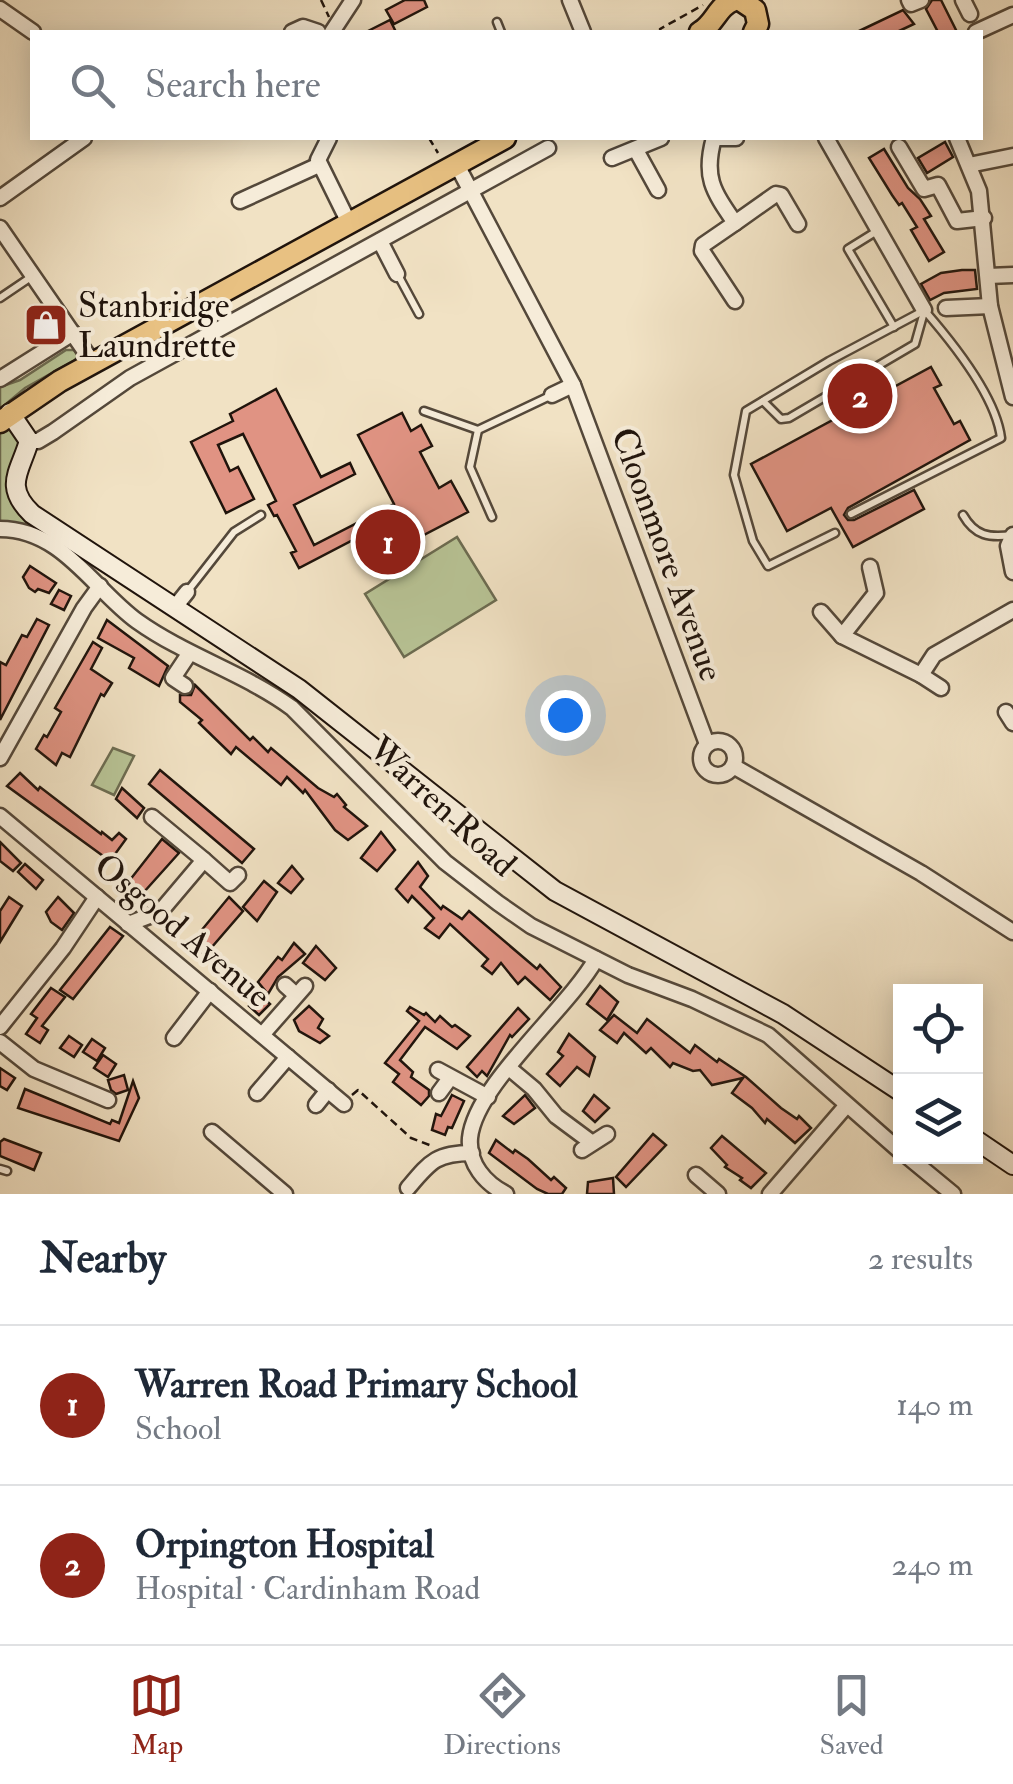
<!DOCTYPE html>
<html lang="en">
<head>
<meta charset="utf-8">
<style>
	body { margin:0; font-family:"IM FELL Double Pica",serif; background:#f6f6f7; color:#1f2937 }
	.controls { position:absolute; right:30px; bottom:30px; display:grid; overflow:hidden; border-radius:0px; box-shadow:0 5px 25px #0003 }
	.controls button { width:90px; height:90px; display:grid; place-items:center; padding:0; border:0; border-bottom:2px solid #e0e1e3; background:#fff; color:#1f2937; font:50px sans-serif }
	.you { position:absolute; left:565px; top:715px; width:35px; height:35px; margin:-25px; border:8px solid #fff; border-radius:50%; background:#1a73e8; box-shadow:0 0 0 15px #1a73e833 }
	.badge { display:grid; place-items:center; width:65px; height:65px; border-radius:50%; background:#8f2418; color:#fff; font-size:32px; font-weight:700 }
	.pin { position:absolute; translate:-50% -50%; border:5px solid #fff; box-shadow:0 2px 10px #0006 }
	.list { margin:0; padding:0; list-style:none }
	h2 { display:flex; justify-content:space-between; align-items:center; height:130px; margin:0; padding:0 40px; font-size:42px }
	h2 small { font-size:32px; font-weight:400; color:#747a83 }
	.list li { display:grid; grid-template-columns:65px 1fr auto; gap:30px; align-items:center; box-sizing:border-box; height:160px; padding:0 40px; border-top:2px solid #e0e1e3 }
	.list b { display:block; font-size:38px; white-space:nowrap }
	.list p { margin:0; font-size:32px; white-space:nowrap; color:#747a83 }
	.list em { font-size:32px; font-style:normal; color:#747a83 }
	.icon { flex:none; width:55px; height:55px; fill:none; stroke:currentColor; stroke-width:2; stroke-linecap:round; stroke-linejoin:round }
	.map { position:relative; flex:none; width:1013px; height:1194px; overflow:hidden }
	.search { position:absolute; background:#fff; box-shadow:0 5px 25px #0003; left:30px; right:30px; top:30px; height:110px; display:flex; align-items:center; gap:25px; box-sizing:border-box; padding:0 35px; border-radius:0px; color:#747a83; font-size:38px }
	.sheet { height:450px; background:#fff }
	nav { display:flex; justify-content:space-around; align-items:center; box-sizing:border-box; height:140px; border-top:2px solid #e0e1e3; background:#fff; font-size:28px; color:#747a83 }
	nav a { display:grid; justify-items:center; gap:5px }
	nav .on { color:#8f2418 }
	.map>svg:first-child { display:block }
</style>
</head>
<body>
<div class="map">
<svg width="1013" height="1194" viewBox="0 0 1013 1194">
	<rect width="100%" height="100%" fill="#f1e2c4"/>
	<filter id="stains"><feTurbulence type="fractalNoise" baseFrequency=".002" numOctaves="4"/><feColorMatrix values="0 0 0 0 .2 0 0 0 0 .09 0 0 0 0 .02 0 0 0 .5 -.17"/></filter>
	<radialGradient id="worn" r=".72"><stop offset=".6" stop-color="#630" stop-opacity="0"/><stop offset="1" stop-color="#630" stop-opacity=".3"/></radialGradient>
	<g fill="#b8c496" stroke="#6c6c51" stroke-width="2.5">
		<path d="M 66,350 L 74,350 L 78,356 L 75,360 L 25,388 L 0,409 L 0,387 L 20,380 Z"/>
		<path d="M 8,426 L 19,438 L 29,521 L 40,530 L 0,522 L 0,433 Z"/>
		<path d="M 457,537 L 496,600 L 404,657 L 365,594 Z"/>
		<path d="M 113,748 L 134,756 L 114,795 L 92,785 Z"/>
	</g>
	<g fill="#e09383" stroke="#20140c" stroke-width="2.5">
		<path d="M 405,0 L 424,0 L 427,7 L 394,24 L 386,10 Z"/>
		<path d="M 932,0 L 941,0 L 957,32 L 938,32 L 926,9 Z"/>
		<path d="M 903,10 L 914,24 L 897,32 L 857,32 Z"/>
		<path d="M 390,20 L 396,32 L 366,32 Z"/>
		<path d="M 945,142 L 953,157 L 927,173 L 918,158 Z"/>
		<path d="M 884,149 L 908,188 L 920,199 L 931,216 L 924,219 L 944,252 L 929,261 L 911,230 L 917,227 L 902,203 L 899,205 L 892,195 L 869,158 Z"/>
		<path d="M 962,270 L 975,270 L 977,289 L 944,293 L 930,300 L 921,284 L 941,273 Z"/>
		<path d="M 931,367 L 941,385 L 934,388 L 954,424 L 960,421 L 970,440 L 848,508 L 844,515 L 848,520 L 854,520 L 914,490 L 924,509 L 853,547 L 831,508 L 787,531 L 751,464 Z"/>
		<path d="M 276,389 L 321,477 L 350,463 L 355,474 L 294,505 L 314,545 L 394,504 L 358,435 L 402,413 L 411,431 L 421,425 L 432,446 L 420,452 L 439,488 L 451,481 L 468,512 L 416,539 L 403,514 L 299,568 L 291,553 L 296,551 L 277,515 L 274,516 L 268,505 L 276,501 L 243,434 L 218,445 L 230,471 L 238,467 L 254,499 L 226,513 L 191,442 L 233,421 L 230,414 Z"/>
		<path d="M 30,566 L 56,583 L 49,593 L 38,589 L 35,592 L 29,588 L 23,577 Z"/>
		<path d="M 59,590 L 71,596 L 64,610 L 51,604 Z"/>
		<path d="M 37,619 L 49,625 L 0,720 L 0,662 L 6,665 L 22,635 L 27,637 Z"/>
		<path d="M 107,620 L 168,666 L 159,686 L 129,668 L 134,658 L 98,638 Z"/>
		<path d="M 93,642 L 102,648 L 91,669 L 112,683 L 104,696 L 101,694 L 70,757 L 62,753 L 56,765 L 36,749 L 44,735 L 47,737 L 61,712 L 55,708 Z"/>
		<path d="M 195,685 L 250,740 L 253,737 L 268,752 L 271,748 L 318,788 L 334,797 L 337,794 L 346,805 L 344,807 L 367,826 L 348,840 L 335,830 L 305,790 L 303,793 L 287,777 L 281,785 L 236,747 L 231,754 L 199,723 L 202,720 L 180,702 L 180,695 L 191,695 Z"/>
		<path d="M 160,770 L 254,849 L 242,863 L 149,784 Z"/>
		<path d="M 20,773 L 38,790 L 40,787 L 101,834 L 102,832 L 112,840 L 119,833 L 126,839 L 110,861 L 7,786 Z"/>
		<path d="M 122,788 L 144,808 L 137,818 L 116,799 Z"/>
		<path d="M 381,832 L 395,850 L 377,871 L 361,858 Z"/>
		<path d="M 162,839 L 179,853 L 135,902 L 122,890 Z"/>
		<path d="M 0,842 L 21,863 L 13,871 L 0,861 Z"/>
		<path d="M 418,862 L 428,876 L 420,887 L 441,909 L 443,906 L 462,919 L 469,911 L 537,969 L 540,965 L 561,987 L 550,1000 L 525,977 L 518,984 L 501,963 L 492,974 L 482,966 L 488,959 L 450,924 L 439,938 L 425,928 L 434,918 L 412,896 L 408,902 L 396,889 Z"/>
		<path d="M 25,864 L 43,880 L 36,889 L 18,872 Z"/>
		<path d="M 292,866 L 303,879 L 291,893 L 278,883 Z"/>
		<path d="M 264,881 L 277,892 L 257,921 L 243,907 Z"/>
		<path d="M 9,897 L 22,906 L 0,942 L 0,911 Z"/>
		<path d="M 58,897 L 74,913 L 62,930 L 51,922 L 46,912 Z"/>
		<path d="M 229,897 L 243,911 L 205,955 L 191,943 Z"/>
		<path d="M 110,927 L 123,936 L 73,999 L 60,990 Z"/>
		<path d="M 294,943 L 305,954 L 278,977 L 268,994 L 258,982 L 278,957 L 282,960 Z"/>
		<path d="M 316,946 L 336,968 L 325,980 L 303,963 Z"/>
		<path d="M 600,986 L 618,1002 L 607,1020 L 587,1004 Z"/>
		<path d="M 51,988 L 65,997 L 42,1026 L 48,1030 L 40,1043 L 26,1034 L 37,1018 L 31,1014 Z"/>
		<path d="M 259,994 L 270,1004 L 259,1015 L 249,1006 Z"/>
		<path d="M 309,1006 L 323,1019 L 318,1028 L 329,1036 L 320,1043 L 299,1031 L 294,1020 Z"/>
		<path d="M 410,1007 L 424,1015 L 426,1013 L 435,1022 L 440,1016 L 452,1027 L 455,1025 L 470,1036 L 457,1049 L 425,1027 L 400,1060 L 413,1072 L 411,1077 L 429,1090 L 429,1096 L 421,1105 L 393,1082 L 399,1074 L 385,1063 L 419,1021 L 407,1011 Z"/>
		<path d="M 518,1008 L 529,1019 L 512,1037 L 510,1035 L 487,1076 L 482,1071 L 477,1077 L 467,1067 Z"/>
		<path d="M 614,1015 L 637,1033 L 647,1019 L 690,1053 L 695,1045 L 717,1062 L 719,1059 L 746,1077 L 781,1108 L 797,1119 L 799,1116 L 811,1128 L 795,1143 L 767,1119 L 765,1123 L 752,1108 L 732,1093 L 743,1078 L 712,1085 L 700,1070 L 693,1071 L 673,1063 L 670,1067 L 651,1048 L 646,1053 L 624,1033 L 617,1043 L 600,1030 Z"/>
		<path d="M 569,1034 L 595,1057 L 589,1076 L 577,1067 L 560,1086 L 547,1074 L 563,1056 L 558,1052 Z"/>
		<path d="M 69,1036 L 82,1045 L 74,1057 L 60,1048 Z"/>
		<path d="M 92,1039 L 105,1048 L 97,1061 L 83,1052 Z"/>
		<path d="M 103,1055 L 116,1064 L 108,1077 L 94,1068 Z"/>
		<path d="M 0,1068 L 15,1078 L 7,1090 L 0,1086 Z"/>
		<path d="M 124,1075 L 128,1090 L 116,1094 L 111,1090 L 108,1080 Z"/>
		<path d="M 133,1081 L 139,1098 L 119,1141 L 18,1108 L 25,1089 L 110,1124 L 112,1120 L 119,1123 Z"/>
		<path d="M 452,1095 L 464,1101 L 452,1128 L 448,1127 L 445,1135 L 432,1130 L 436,1114 L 441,1116 Z"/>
		<path d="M 525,1095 L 535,1108 L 514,1124 L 503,1116 Z"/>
		<path d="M 594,1095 L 609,1108 L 595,1122 L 583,1111 Z"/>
		<path d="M 653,1134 L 666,1145 L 626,1187 L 616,1177 Z"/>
		<path d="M 722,1136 L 766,1173 L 751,1188 L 740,1180 L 742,1178 L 725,1167 L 727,1165 L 711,1148 Z"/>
		<path d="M 4,1139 L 41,1153 L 34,1170 L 0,1156 L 0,1142 Z"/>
		<path d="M 496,1140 L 513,1153 L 515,1150 L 528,1159 L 551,1180 L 554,1177 L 566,1188 L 562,1194 L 548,1194 L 537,1189 L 489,1153 Z"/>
		<path d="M 613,1178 L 614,1194 L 587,1194 L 588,1182 Z"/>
	</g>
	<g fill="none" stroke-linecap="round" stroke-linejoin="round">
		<defs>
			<g id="lane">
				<path d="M 497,22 L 501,32"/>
				<path d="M 877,231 L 848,249 L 894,327"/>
				<path d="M 398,275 L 419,314"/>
				<path d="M 0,298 L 31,277"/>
				<path d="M 763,401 L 781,419 L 789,418 L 915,344 L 924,312"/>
				<path d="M 424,411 L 478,430 L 470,467 L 492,517"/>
				<path d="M 478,430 L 552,395"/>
				<path d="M 851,514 L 1001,438 C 996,397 952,342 925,311"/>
				<path d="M 963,515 C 975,536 989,538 1012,535"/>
				<path d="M 835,533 L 768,566 L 753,541 L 734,475 L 746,411 L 829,361 L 923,311"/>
				<path d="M 187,592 L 234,532 L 261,515"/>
				<path d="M 0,1169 L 7,1171"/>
			</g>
			<g id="street">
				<path d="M 570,0 L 583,32"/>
				<path d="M 909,0 L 911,4 L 921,0"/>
				<path d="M 963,0 L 970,14"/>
				<path d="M 0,9 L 33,32"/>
				<path d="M 292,32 L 303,27 L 318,32"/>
				<path d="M 332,32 L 353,0"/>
				<path d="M 976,32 L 1013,15"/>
				<path d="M 329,138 L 318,160 L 350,225"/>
				<path d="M 826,138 L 924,310"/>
				<path d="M 957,138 L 979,191 L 990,306 L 1013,397"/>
				<path d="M 899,147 L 924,189 L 938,185 L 957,221 L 984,218"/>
				<path d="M 636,150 L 658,190"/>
				<path d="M 612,158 L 661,138"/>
				<path d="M 457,165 L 573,385 L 707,744"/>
				<path d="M 969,165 L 1013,156"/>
				<path d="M 0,198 L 84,138"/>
				<path d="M 240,201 L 319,165"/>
				<path d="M 735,223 L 776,194 L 781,195 L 798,224"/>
				<path d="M 0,228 L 93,363"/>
				<path d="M 380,241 L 397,274"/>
				<path d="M 988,276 L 1013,275"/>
				<path d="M 735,301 L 702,251 L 703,245 L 735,223 C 713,191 703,177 714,138 L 736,138"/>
				<path d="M 946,308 L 990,306"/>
				<path d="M 0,379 L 73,333"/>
				<path d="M 552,395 L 573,385"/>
				<path d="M 29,441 L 38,441 L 53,432 L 130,378 L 548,148"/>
				<path d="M 0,529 C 62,529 93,589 137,621 C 186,656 244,673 292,708 L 445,862 L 498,903 L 531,926 L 628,975 L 692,999 L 768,1035 L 900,1151"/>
				<path d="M 1013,535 L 1008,546 L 1013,572"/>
				<path d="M 175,607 L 187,592"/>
				<path d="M 821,612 L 842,636 L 921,675 L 934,655 L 1013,610"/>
				<path d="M 842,636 L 876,593 L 870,567"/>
				<path d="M 921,675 L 941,688"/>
				<path d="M 185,686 L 173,678 L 189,654"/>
				<path d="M 1006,712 L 1013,723"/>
				<circle cx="718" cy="758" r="17"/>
				<path d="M 0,758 L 84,608 L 100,586"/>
				<path d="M 733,766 L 921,873 L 1013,932"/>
				<path d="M 0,816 L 344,1104"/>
				<path d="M 204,860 L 230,883 L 238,875"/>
				<path d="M 128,924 L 160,912 L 204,860 L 152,817"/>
				<path d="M 285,985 L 296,995"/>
				<path d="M 0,1027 L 63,948 L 97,897"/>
				<path d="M 262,1035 L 305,986"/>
				<path d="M 174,1038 L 210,991"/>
				<path d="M 0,1042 L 34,1069 L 108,1100"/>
				<path d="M 509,1068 L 534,1089 L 556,1116 L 591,1142"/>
				<path d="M 438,1070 L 488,1097"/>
				<path d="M 257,1093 L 288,1057"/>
				<path d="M 439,1093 L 450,1078"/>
				<path d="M 316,1105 L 328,1090"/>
				<path d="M 212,1132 L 285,1194"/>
				<path d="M 582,1150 L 607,1134"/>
				<path d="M 907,1156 L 953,1194"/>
				<path d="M 696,1175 L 718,1194"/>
				<path d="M 408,1188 C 430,1162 436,1153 472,1153"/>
				<path d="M 506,1194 C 485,1183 468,1164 470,1138 C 475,1085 568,1009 596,959"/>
				<path d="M 770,1194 L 846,1106"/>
			</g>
			<g id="secondary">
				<path d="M 10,413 L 29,441 C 20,472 3,486 32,514 L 299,689 L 555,891 L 783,1014 L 900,1091"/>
				<path d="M 976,1140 L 1013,1165"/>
			</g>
			<g id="primary">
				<path d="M 740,0 L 755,10 L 758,24 L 754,32"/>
				<path d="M 700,32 C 715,24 717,6 734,0"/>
				<path d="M 0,422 L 60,381 L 505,138"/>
			</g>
		</defs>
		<use href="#lane" stroke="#54483a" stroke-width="11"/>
		<use href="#street" stroke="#54483a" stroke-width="19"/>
		<use href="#secondary" stroke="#20140c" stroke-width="22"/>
		<use href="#primary" stroke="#20140c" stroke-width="25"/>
		<g stroke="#20140c" stroke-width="2.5" stroke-dasharray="8 5" stroke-linecap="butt">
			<path d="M 321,0 L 329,17"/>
			<path d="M 661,32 L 660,29 L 703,5"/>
			<path d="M 429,138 L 438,153"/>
			<path d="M 352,1095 L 358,1090 L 411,1138 L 432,1146"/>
		</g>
		<use href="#lane" stroke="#f6ecd9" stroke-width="6"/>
		<use href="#street" stroke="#f6ecd9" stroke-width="14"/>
		<use href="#secondary" stroke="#f6ecd9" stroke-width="18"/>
		<use href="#primary" stroke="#e8c182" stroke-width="20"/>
	</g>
	<defs>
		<symbol id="shop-square" viewBox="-11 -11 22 22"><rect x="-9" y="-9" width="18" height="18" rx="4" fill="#8f2418" stroke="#f6ecd9"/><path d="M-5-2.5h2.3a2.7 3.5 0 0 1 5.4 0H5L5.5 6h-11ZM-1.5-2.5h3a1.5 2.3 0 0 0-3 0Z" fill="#fff"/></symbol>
	</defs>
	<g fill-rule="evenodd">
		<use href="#shop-square" x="21" y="300" width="50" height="50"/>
	</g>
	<g text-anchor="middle" stroke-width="8" stroke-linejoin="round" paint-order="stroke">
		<g font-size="35" fill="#20140c" stroke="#f6ecd9" text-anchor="start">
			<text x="78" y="317">Stanbridge<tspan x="78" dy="40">Laundrette</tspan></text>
		</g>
		<g font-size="35" fill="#20140c" stroke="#f6ecd9">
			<text transform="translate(668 554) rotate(70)" y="12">Cloonmore Avenue</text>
			<text transform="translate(443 806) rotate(43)" y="12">Warren Road</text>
			<text transform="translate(183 930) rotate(40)" y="12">Osgood Avenue</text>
		</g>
	</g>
	<rect width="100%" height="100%" filter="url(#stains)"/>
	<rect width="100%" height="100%" fill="url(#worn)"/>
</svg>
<div class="controls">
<button><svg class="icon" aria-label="locate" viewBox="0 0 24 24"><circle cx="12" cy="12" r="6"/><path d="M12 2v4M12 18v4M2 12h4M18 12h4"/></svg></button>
<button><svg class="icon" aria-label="layers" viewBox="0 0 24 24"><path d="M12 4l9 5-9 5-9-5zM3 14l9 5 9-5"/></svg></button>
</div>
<div class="you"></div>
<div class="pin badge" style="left:388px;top:542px">1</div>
<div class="pin badge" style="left:860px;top:396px">2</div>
<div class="search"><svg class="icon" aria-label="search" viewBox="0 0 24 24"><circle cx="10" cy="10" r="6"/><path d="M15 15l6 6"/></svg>Search here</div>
</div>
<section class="sheet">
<h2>Nearby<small>2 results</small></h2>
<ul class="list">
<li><span class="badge">1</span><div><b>Warren Road Primary School</b><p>School</p></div><em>140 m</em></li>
<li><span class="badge">2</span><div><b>Orpington Hospital</b><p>Hospital · Cardinham Road</p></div><em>240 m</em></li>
</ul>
</section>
<nav>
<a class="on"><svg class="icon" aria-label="map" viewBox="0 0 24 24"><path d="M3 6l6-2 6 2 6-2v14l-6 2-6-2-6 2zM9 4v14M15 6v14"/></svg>Map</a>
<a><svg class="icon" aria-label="directions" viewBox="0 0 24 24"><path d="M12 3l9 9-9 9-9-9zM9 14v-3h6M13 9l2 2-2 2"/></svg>Directions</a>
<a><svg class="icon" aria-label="saved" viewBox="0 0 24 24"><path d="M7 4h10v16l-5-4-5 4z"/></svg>Saved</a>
</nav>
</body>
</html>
